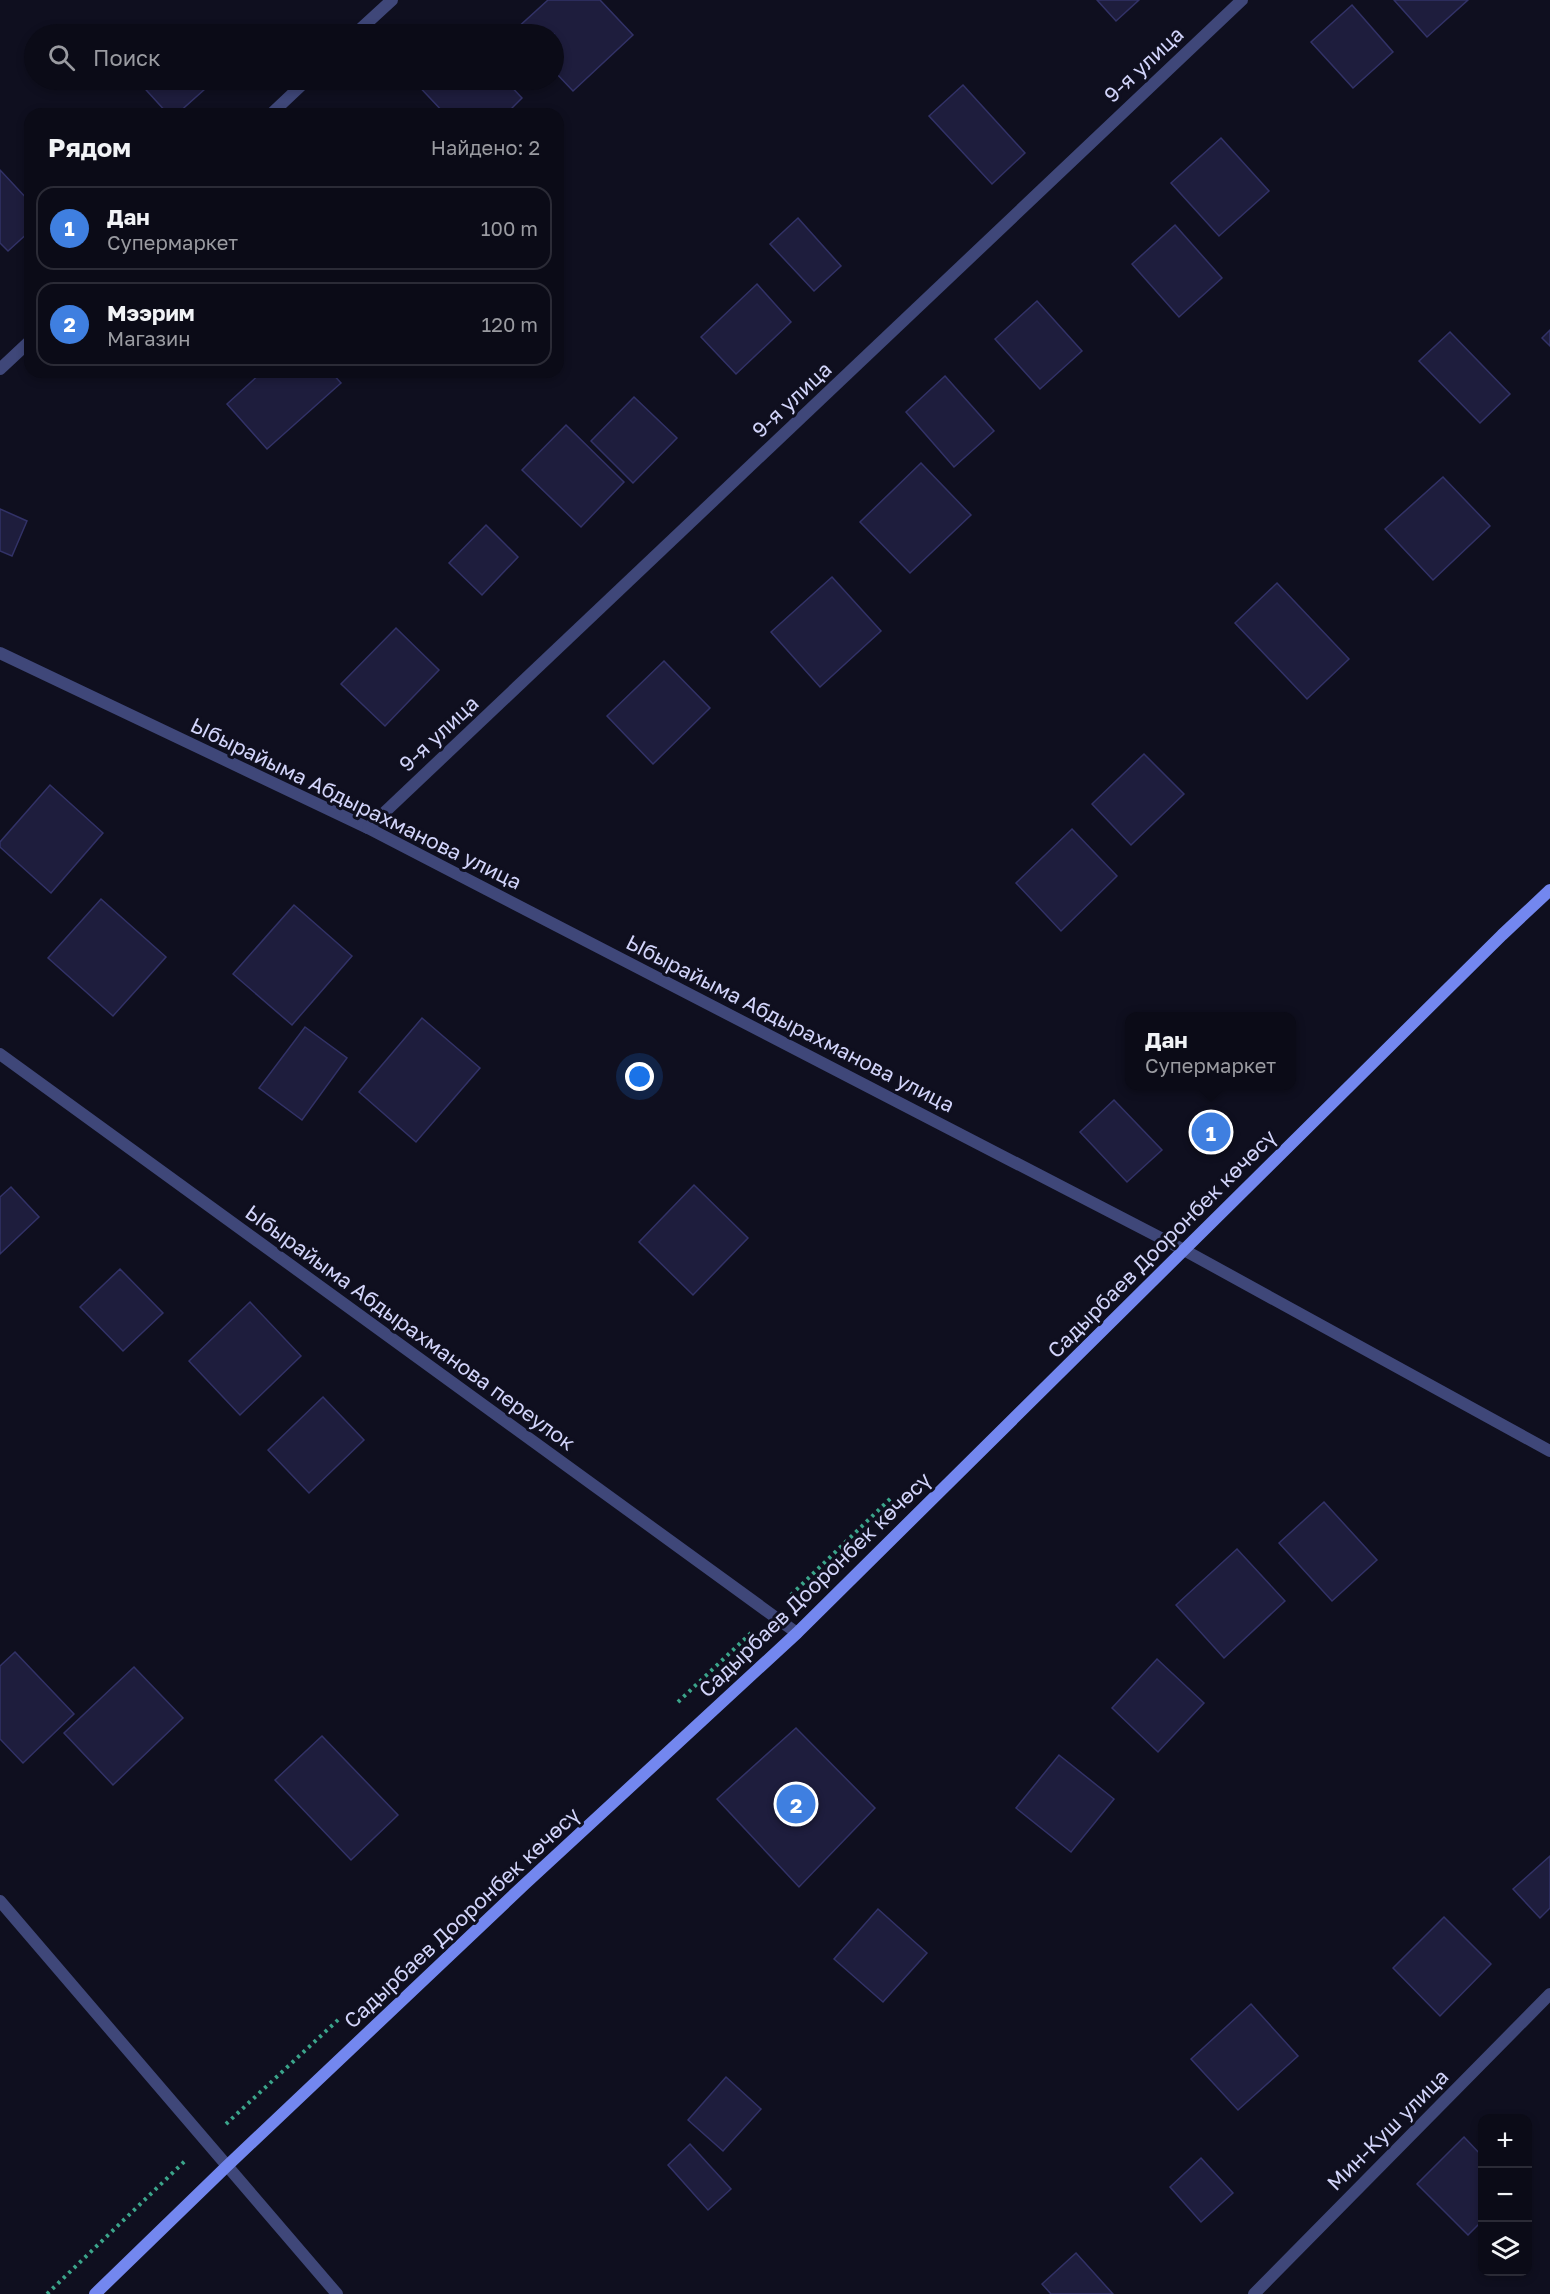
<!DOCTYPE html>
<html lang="ru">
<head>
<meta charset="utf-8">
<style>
	body { margin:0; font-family:"Golos Text",sans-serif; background:#141420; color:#f1f3f6 }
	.controls { position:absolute; right:18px; bottom:18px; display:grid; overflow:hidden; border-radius:12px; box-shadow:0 3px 9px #0003 }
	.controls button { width:54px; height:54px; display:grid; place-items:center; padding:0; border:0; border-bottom:2px solid #2b2b36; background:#0b0b17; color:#f1f3f6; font:30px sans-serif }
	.you { position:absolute; left:640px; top:1077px; width:21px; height:21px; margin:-15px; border:4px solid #fff; border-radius:50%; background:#1a73e8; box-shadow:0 0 0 9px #1a73e833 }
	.badge { display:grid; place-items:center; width:39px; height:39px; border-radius:50%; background:#19dfce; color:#fff; font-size:20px; font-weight:700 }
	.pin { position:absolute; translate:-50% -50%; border:3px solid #fff; box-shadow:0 2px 6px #0006 }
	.popup { position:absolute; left:1125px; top:1012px; width:171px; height:78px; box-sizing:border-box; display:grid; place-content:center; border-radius:12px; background:#0b0b17; filter:drop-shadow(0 2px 4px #0005); font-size:20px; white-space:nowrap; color:#9a9ba1 }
	.popup b { font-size:22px; color:#f1f3f6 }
	.popup::after { content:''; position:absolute; left:50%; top:100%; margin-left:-12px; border:12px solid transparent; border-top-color:#0b0b17 }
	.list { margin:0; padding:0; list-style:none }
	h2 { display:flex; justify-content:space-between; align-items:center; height:78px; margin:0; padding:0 24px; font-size:26px }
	h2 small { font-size:20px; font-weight:400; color:#9a9ba1 }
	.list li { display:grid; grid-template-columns:39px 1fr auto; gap:18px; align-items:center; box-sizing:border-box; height:84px; margin:0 12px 12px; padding:0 12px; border:2px solid #2b2b36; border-radius:18px }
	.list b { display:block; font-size:22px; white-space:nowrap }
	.list p { margin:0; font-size:20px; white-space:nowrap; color:#9a9ba1 }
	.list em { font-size:20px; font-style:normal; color:#9a9ba1 }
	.icon { flex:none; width:33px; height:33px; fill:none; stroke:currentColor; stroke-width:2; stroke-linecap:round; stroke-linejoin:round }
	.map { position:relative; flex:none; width:1550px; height:2294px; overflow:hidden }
	.search { position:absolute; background:#0b0b17; box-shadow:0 3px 9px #0003; left:24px; top:24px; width:540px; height:66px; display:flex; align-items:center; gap:15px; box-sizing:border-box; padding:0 21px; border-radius:33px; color:#9a9ba1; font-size:22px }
	.panel { position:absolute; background:#0b0b17; box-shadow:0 3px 9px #0003; left:24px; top:108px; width:540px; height:270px; border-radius:18px }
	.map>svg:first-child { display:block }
</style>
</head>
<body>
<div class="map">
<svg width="1550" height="2294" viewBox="0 0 1550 2294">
	<rect width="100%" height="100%" fill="#0f0f1f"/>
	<g fill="#1e1d3d" stroke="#323267" stroke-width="1.5">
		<path d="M 548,0 L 600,0 L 633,35 L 573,91 L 554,71 L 554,34 L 519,34 L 515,30 Z"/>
		<path d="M 1097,0 L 1139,0 L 1116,21 Z"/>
		<path d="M 1394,0 L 1468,0 L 1427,37 Z"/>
		<path d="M 1352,5 L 1393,52 L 1353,88 L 1311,42 Z"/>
		<path d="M 172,27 L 179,34 L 164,34 Z"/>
		<path d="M 137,80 L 215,80 L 177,114 L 168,114 Z"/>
		<path d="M 413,80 L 505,80 L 522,98 L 506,114 L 445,114 Z"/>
		<path d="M 963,85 L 1025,153 L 992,184 L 929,116 Z"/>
		<path d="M 1221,138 L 1269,191 L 1219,236 L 1171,183 Z"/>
		<path d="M 0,170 L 30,202 L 30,231 L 8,251 L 0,243 Z"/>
		<path d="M 798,218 L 841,266 L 814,291 L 770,244 Z"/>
		<path d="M 1175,225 L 1222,278 L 1179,317 L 1132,264 Z"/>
		<path d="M 757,284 L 791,322 L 736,374 L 701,337 Z"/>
		<path d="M 1037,301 L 1082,351 L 1040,389 L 995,339 Z"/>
		<path d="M 1550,330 L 1550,346 L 1542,338 Z"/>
		<path d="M 1450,332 L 1510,394 L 1480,423 L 1419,361 Z"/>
		<path d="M 262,372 L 331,372 L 341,383 L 267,449 L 227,404 Z"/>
		<path d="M 945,376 L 994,431 L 954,467 L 906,412 Z"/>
		<path d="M 634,397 L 677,438 L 633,483 L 591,441 Z"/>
		<path d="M 566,425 L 624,482 L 581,527 L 522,470 Z"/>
		<path d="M 921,463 L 971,515 L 910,573 L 860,522 Z"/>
		<path d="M 1443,477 L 1490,526 L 1433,580 L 1385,529 Z"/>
		<path d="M 0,509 L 27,521 L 12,556 L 0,551 Z"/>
		<path d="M 486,525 L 518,557 L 482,595 L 449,563 Z"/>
		<path d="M 832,577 L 881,631 L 820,687 L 771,632 Z"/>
		<path d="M 1277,583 L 1349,659 L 1307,699 L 1235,623 Z"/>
		<path d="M 396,628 L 439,670 L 385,726 L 341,684 Z"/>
		<path d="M 664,661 L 710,708 L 653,764 L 607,716 Z"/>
		<path d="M 1144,754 L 1184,794 L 1131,845 L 1092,804 Z"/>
		<path d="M 50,785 L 103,833 L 51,893 L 0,847 L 0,842 Z"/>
		<path d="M 1072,829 L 1117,876 L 1061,931 L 1016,883 Z"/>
		<path d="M 101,899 L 166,957 L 113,1016 L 48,958 Z"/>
		<path d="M 294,905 L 352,956 L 292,1025 L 233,974 Z"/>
		<path d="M 422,1018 L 480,1068 L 416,1142 L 359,1092 Z"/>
		<path d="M 305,1027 L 347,1058 L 302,1120 L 259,1088 Z"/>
		<path d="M 1114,1100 L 1162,1150 L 1127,1182 L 1080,1132 Z"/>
		<path d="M 694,1185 L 748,1238 L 693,1295 L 639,1242 Z"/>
		<path d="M 11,1187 L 39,1217 L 0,1254 L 0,1197 Z"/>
		<path d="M 120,1269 L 163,1313 L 123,1351 L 80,1307 Z"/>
		<path d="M 250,1302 L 301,1356 L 240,1415 L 189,1361 Z"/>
		<path d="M 323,1397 L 364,1440 L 309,1493 L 268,1450 Z"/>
		<path d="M 1324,1502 L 1377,1560 L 1332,1601 L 1279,1543 Z"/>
		<path d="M 1237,1549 L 1285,1601 L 1224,1658 L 1176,1605 Z"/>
		<path d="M 15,1652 L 74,1714 L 23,1763 L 0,1739 L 0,1666 Z"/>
		<path d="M 1157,1659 L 1204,1703 L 1158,1752 L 1112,1708 Z"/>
		<path d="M 134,1667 L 183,1718 L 113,1785 L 64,1733 Z"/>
		<path d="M 796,1728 L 875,1808 L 799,1887 L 717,1799 Z"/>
		<path d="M 322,1736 L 398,1815 L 351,1860 L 275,1780 Z"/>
		<path d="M 1059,1755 L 1114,1799 L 1071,1852 L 1016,1808 Z"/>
		<path d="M 1550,1856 L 1550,1908 L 1540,1918 L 1513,1889 Z"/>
		<path d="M 878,1909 L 927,1953 L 883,2002 L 834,1959 Z"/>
		<path d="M 1444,1917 L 1491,1964 L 1440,2016 L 1393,1968 Z"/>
		<path d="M 1251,2004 L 1298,2056 L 1238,2110 L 1191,2059 Z"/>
		<path d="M 726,2077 L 761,2109 L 723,2151 L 688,2120 Z"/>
		<path d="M 1464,2137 L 1482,2156 L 1482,2221 L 1468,2235 L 1417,2184 Z"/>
		<path d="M 690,2144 L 731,2189 L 708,2210 L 668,2165 Z"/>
		<path d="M 1201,2158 L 1233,2193 L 1201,2222 L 1170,2187 Z"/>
		<path d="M 1076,2253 L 1113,2294 L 1051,2294 L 1042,2284 Z"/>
	</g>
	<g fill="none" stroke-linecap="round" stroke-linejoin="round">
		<g stroke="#3ba58b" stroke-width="4" stroke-dasharray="3 4.5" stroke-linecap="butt">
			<path d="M 791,1595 L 891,1498"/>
			<path d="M 678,1702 L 751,1633"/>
			<path d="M 226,2124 L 339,2019"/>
			<path d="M 47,2294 L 187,2159"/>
		</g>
		<g stroke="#3f4779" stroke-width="12">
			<path d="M 355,34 L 392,0"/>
			<path d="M 271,114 L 307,80"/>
			<path d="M 0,369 L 30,341"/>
			<path d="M 0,653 L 368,828 L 1184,1250 L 1550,1451"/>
			<path d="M 368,828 L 1242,0"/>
			<path d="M 0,1054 L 797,1633"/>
			<path d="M 0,1901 L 337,2294"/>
			<path d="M 1254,2294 L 1550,1994"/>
		</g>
		<path stroke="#7387ef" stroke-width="12" d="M 95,2294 L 227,2166 L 525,1884 L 797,1633 L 1502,935 L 1550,890"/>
	</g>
	<g text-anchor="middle" stroke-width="6" stroke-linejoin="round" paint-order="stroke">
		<g font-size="21" fill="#d2d4fa" stroke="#0f0f1f">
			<text transform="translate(1144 65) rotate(-43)" y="7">9-я улица</text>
			<text transform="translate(792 400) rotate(-43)" y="7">9-я улица</text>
			<text transform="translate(439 734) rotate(-43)" y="7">9-я улица</text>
			<text transform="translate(356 804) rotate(26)" y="7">Ыбырайыма Абдырахманова улица</text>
			<text transform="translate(790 1024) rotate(27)" y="7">Ыбырайыма Абдырахманова улица</text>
			<text transform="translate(1162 1244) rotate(-45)" y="7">Садырбаев Дооронбек көчөсү</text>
			<text transform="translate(410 1328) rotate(36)" y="7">Ыбырайыма Абдырахманова переулок</text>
			<text transform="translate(815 1585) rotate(-44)" y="7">Садырбаев Дооронбек көчөсү</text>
			<text transform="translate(462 1918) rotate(-43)" y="7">Садырбаев Дооронбек көчөсү</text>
			<text transform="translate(1388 2130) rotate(-45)" y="7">Мин-Куш улица</text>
		</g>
	</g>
</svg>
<div class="controls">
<button>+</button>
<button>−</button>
<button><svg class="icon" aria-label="layers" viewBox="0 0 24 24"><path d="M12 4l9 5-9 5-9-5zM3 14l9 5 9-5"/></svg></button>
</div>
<div class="you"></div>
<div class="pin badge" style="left:1211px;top:1132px;background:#3f7fe0">1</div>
<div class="popup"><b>Дан</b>Супермаркет</div>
<div class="pin badge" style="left:796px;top:1804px;background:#3f7fe0">2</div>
<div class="search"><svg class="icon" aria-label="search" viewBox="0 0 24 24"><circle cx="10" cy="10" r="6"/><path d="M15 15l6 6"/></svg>Поиск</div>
<section class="panel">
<h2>Рядом<small>Найдено: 2</small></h2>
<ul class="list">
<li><span class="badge" style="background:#3f7fe0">1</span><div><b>Дан</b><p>Супермаркет</p></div><em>100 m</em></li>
<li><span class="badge" style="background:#3f7fe0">2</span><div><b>Мээрим</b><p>Магазин</p></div><em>120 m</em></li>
</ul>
</section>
</div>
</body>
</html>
